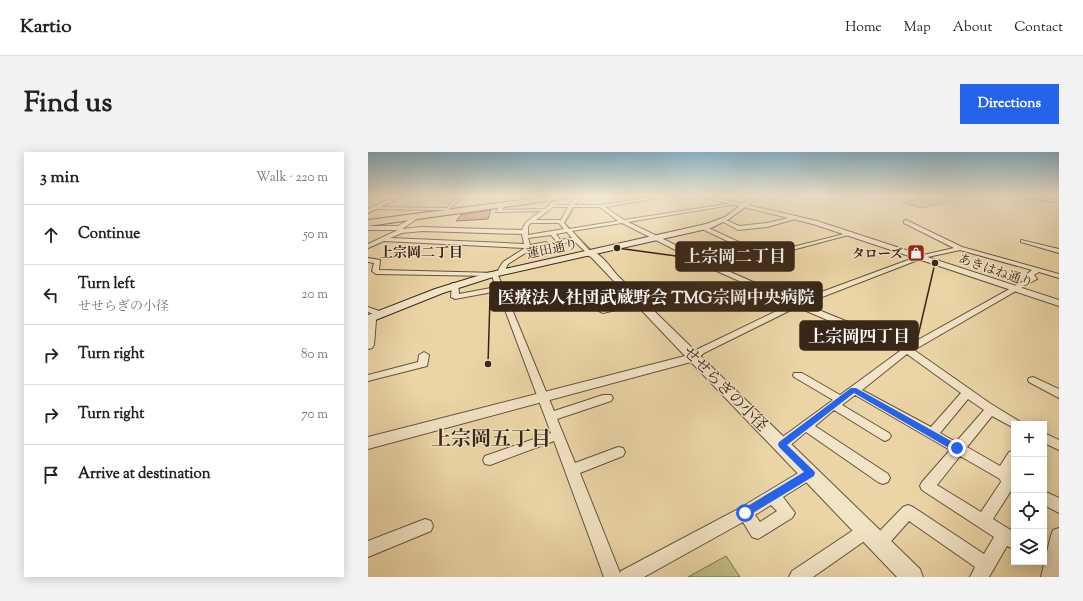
<!DOCTYPE html>
<html lang="en">
<head>
<meta charset="utf-8">
<style>
	body { margin:0; font-family:"Sorts Mill Goudy","Noto Serif JP",serif; background:#f2f2f2; color:#222 }
	.controls { position:absolute; right:12px; bottom:12px; display:grid; overflow:hidden; border-radius:0px; box-shadow:0 2px 10px #0003 }
	.controls button { width:36px; height:36px; display:grid; place-items:center; padding:0; border:0; border-bottom:1px solid #e0e0e0; background:#fff; color:#222; font:20px sans-serif }
	.stop { position:absolute; width:12px; height:12px; margin:-9px; border:3px solid #2563eb; border-radius:50%; background:#fff }
	.stop.end { background:#2563eb; border-color:#fff; box-shadow:0 1px 4px #0008 }
	.list { margin:0; padding:0; list-style:none }
	h2 { display:flex; justify-content:space-between; align-items:center; height:52px; margin:0; padding:0 16px; font-size:17px }
	h2 small { font-size:13px; font-weight:400; color:#767676 }
	.list li { display:grid; grid-template-columns:26px 1fr auto; gap:12px; align-items:center; box-sizing:border-box; height:60px; padding:0 16px; border-top:1px solid #e0e0e0 }
	.list b { display:block; font-size:15px; white-space:nowrap }
	.list p { margin:0; font-size:13px; white-space:nowrap; color:#767676 }
	.list em { font-size:13px; font-style:normal; color:#767676 }
	.icon { flex:none; width:22px; height:22px; fill:none; stroke:currentColor; stroke-width:2; stroke-linecap:round; stroke-linejoin:round }
	.map { position:relative; flex:none; width:691px; height:425px; overflow:hidden; border-radius:0px }
	header { display:flex; align-items:center; gap:24px; box-sizing:border-box; height:56px; padding:0 20px; background:#fff; border-bottom:1px solid #e0e0e0 }
	header strong { font-size:19px }
	nav { display:flex; gap:22px; margin-inline-start:auto; font-size:14px }
	.intro { display:flex; align-items:center; justify-content:space-between; box-sizing:border-box; height:96px; padding:0 24px }
	h1 { margin:0; font-size:28px }
	.button { padding:10px 18px; border-radius:0px; background:#2563eb; color:#fff; font-size:14px; font-weight:700 }
	main { display:flex; gap:24px; padding:0 24px }
	aside { flex:1; background:#fff; border-radius:0px; box-shadow:0 2px 10px #0003 }
	.map>svg:first-child { display:block }
</style>
</head>
<body>
<header>
<strong>Kartio</strong>
<nav><a>Home</a><a>Map</a><a>About</a><a>Contact</a></nav>
</header>
<div class="intro"><h1>Find us</h1><a class="button">Directions</a></div>
<main>
<aside>
<h2>3 min<small>Walk · 220 m</small></h2>
<ul class="list">
<li><svg class="icon" aria-label="ahead" viewBox="0 0 24 24"><path d="M12 20V5M6 11l6-6 6 6"/></svg><div><b>Continue</b></div><em>50 m</em></li>
<li><svg class="icon" aria-label="left" viewBox="0 0 24 24"><path d="M17 20v-9H6M10 6l-5 5 5 5"/></svg><div><b>Turn left</b><p>せせらぎの小径</p></div><em>20 m</em></li>
<li><svg class="icon" aria-label="right" viewBox="0 0 24 24"><path d="M7 20v-9h11M14 6l5 5-5 5"/></svg><div><b>Turn right</b></div><em>80 m</em></li>
<li><svg class="icon" aria-label="right" viewBox="0 0 24 24"><path d="M7 20v-9h11M14 6l5 5-5 5"/></svg><div><b>Turn right</b></div><em>70 m</em></li>
<li><svg class="icon" aria-label="arrive" viewBox="0 0 24 24"><path d="M6 21V4h12l-3 4 3 4H6"/></svg><div><b>Arrive at destination</b></div></li>
</ul>
</aside>
<div class="map">
<svg width="691" height="425" viewBox="0 0 691 425">
	<rect width="100%" height="100%" fill="#ebd5a7"/>
	<filter id="stains"><feTurbulence type="fractalNoise" baseFrequency=".005" numOctaves="4"/><feColorMatrix values="0 0 0 0 .2 0 0 0 0 .09 0 0 0 0 .02 0 0 0 .5 -.17"/></filter>
	<radialGradient id="worn" r=".72"><stop offset=".6" stop-color="#630" stop-opacity="0"/><stop offset="1" stop-color="#630" stop-opacity=".3"/></radialGradient>
	<g fill="#c0bb82" stroke="#7c714d">
		<path d="M 558,45 L 579,50 L 555,56 L 534,51 Z"/>
		<path d="M 281,130 L 294,138 L 273,145 L 262,135 Z"/>
		<path d="M 358,404 L 372,425 L 320,425 Z"/>
	</g>
	<g fill="none" stroke-linecap="round" stroke-linejoin="round">
		<g stroke="#727f6c" stroke-width="1">
			<path d="M 207,54 L 209,49 L 216,46 L 214,44"/>
			<path d="M 203,77 L 197,71 L 207,55"/>
		</g>
		<path stroke="#727f6c" stroke-width="1.5" d="M 204,79 L 224,99"/>
	</g>
	<path fill="#ca8564" stroke="#382718" d="M 123,58 L 120,67 L 88,69 L 93,63 Z"/>
	<g fill="none" stroke-linecap="round" stroke-linejoin="round">
		<defs>
			<g id="minor">
				<path d="M 90,44 L 95,44 L 78,60 L 76,58 L 7,57 L 5,56 L 7,55 L 79,56 Z"/>
				<path d="M 211,44 L 215,45 L 206,53 L 233,53 L 290,44 L 302,44 L 237,55 L 256,68 L 365,51 L 363,53 L 260,70 L 355,116 L 391,104 L 332,76 L 332,74 L 336,74 L 397,102 L 484,80 L 484,82 L 398,105 L 360,119 L 429,149 L 551,104 L 586,96 L 536,71 L 536,69 L 538,68 L 594,95 L 691,122 L 691,126 L 671,120 L 666,123 L 669,127 L 667,128 L 546,198 L 623,252 L 651,269 L 653,272 L 646,272 L 646,276 L 624,264 L 599,295 L 632,314 L 641,300 L 646,299 L 646,334 L 625,367 L 646,380 L 646,397 L 639,394 L 621,425 L 602,425 L 607,415 L 541,369 L 517,396 L 511,399 L 505,396 L 503,391 L 505,386 L 535,355 L 540,353 L 545,355 L 616,402 L 626,385 L 554,338 L 552,334 L 554,330 L 582,298 L 487,243 L 474,253 L 521,281 L 523,284 L 521,287 L 517,289 L 513,287 L 466,258 L 447,274 L 520,322 L 522,326 L 520,330 L 515,332 L 510,330 L 438,280 C 430,286 420,299 409,295 L 408,292 L 409,289 L 465,248 L 426,225 L 425,223 L 426,221 L 434,221 L 472,243 L 532,199 L 429,155 L 336,201 L 329,207 L 323,207 L 321,205 L 330,197 L 423,152 L 351,120 L 254,71 L 204,79 L 223,100 L 223,102 L 221,103 L 206,89 L 191,92 L 183,83 L 160,86 L 162,93 L 178,90 L 181,92 L 163,96 L 162,98 L 140,112 L 137,118 L 138,120 L 135,122 L 130,118 L 135,110 L 157,96 L 16,89 L 0,96 L 0,92 L 30,78 L 0,78 L 0,74 L 30,74 L 48,64 L 50,66 L 34,77 L 54,75 L 154,78 C 157,69 165,65 173,59 L 128,60 L 133,52 L 137,53 L 134,58 L 177,57 L 184,50 L 188,53 L 202,53 L 204,48 ZM 185,55 L 200,55 L 193,68 L 168,68 ZM 205,55 L 232,55 L 250,69 L 201,77 L 196,71 ZM 163,71 L 191,71 L 196,77 L 160,83 L 160,74 ZM 54,79 L 154,82 L 156,92 L 22,86 L 34,81 ZM 199,80 L 204,86 L 192,88 L 188,82 ZM 592,98 L 664,118 L 659,122 L 661,126 L 539,194 L 436,152 L 555,106 ZM 539,202 L 593,241 L 563,275 L 494,238 ZM 600,247 L 616,258 L 588,290 L 572,281 ZM 592,304 L 632,327 L 633,330 L 613,360 L 569,333 Z"/>
				<path d="M 650,44 L 661,44 L 691,49 L 691,51 Z"/>
				<path d="M 429,64 L 431,66 L 399,75 L 370,78 L 352,68 L 356,67 L 371,74 L 399,71 Z"/>
				<path d="M 653,88 L 691,97 L 691,101 L 653,90 Z"/>
				<path d="M 0,106 L 12,108 L 11,118 L 129,121 L 186,259 L 235,243 L 243,243 L 245,246 L 243,249 L 189,267 L 207,311 L 250,295 L 255,296 L 257,300 L 255,304 L 212,321 L 252,421 L 253,419 L 372,356 L 437,317 L 442,315 L 447,317 L 449,321 L 447,325 L 415,345 L 427,361 L 424,366 L 390,387 L 384,385 L 375,370 L 276,425 L 236,425 L 186,289 L 122,313 L 117,312 L 115,308 L 117,304 L 183,281 L 130,139 L 87,147 L 83,145 L 84,131 L 90,131 L 91,142 L 128,135 L 124,124 L 8,122 L 4,119 L 6,111 L 0,110 ZM 403,353 L 409,359 L 392,370 L 387,363 Z"/>
				<path d="M 270,148 L 274,150 L 273,152 L 235,161 L 231,159 L 232,157 Z"/>
				<path d="M 0,155 L 14,160 L 15,162 L 11,164 L 0,160 Z"/>
				<path d="M 56,200 L 61,203 L 59,214 L 0,229 L 0,223 L 50,210 L 51,203 Z"/>
				<path d="M 665,225 L 691,237 L 691,246 L 661,230 L 660,228 L 661,226 Z"/>
				<path d="M 676,281 L 691,288 L 691,298 L 676,291 Z"/>
				<path d="M 676,339 L 691,346 L 691,361 L 676,353 Z"/>
				<path d="M 57,367 L 63,369 L 65,374 L 63,379 L 0,405 L 0,389 Z"/>
				<path d="M 499,371 L 505,373 L 507,378 L 505,383 L 445,425 L 421,425 L 424,419 L 493,373 Z"/>
				<path d="M 691,376 L 691,425 L 673,425 L 683,383 L 685,378 Z"/>
			</g>
			<g id="tertiary">
				<path d="M 330,44 L 341,44 L 449,69 L 691,148 L 691,154 L 445,72 Z"/>
				<path d="M 218,99 C 231,97 242,115 249,123 L 552,417 L 555,425 L 529,425 L 323,210 L 0,297 L 0,285 L 317,204 L 223,105 L 218,103 Z"/>
				<path d="M 0,163 L 5,164 L 8,168 L 6,193 L 4,196 L 0,197 Z"/>
			</g>
			<g id="secondary">
				<path d="M 28,44 L 36,44 L 0,61 L 0,57 Z"/>
				<path d="M 385,44 L 392,44 L 361,67 L 343,76 L 125,125 L 75,141 L 0,171 L 0,163 L 67,137 L 119,121 L 338,72 L 357,65 Z"/>
			</g>
			<path id="trunk" d="M 183,44 L 203,44 L 200,46 L 0,74 L 0,68 Z"/>
		</defs>
		<use href="#minor" stroke="#65523c" stroke-width="2"/>
		<use href="#tertiary" stroke="#65523c" stroke-width="2"/>
		<use href="#secondary" stroke="#382718" stroke-width="2"/>
		<use href="#trunk" stroke="#382718" stroke-width="2"/>
		<use href="#minor" fill="#f2e4c6" fill-rule="evenodd"/>
		<use href="#tertiary" fill="#f2e4c6" fill-rule="evenodd"/>
		<use href="#secondary" fill="#f2e4c6" fill-rule="evenodd"/>
		<use href="#trunk" fill="#ebd5a7" fill-rule="evenodd"/>
	</g>
	<linearGradient id="sky" x2="0" y2="1"><stop stop-color="#88b6cd"/><stop offset="0.42" stop-color="#f6ecd7"/><stop offset="1" stop-color="#f6ecd7" stop-opacity="0"/></linearGradient>
	<rect width="691" height="104" fill="url(#sky)"/>
	<path fill="#2563eb" d="M 483,236 L 488,236 L 592,294 L 593,296 L 592,299 L 586,299 L 486,241 L 419,293 L 446,319 L 447,321 L 446,324 L 380,364 L 377,365 L 373,364 L 372,361 L 373,358 L 436,320 L 411,295 L 410,292 L 411,290 Z"/>
	<defs>
		<symbol id="shop-square" viewBox="-11 -11 22 22"><rect x="-9" y="-9" width="18" height="18" rx="4" fill="#8f2418" stroke="#f2e4c6"/><path d="M-5-2.5h2.3a2.7 3.5 0 0 1 5.4 0H5L5.5 6h-11ZM-1.5-2.5h3a1.5 2.3 0 0 0-3 0Z" fill="#fff"/></symbol>
	</defs>
	<g fill-rule="evenodd">
		<use href="#shop-square" x="538" y="91" width="20" height="20"/>
	</g>
	<g text-anchor="middle" stroke-width="3" stroke-linejoin="round" paint-order="stroke">
		<g font-size="13" fill="#382718" stroke="#f2e4c6">
			<text transform="translate(184 96) rotate(-12)" y="5">蓮田通り</text>
			<text transform="translate(628 118) rotate(19)" y="5">あきはね通り</text>
		</g>
		<g font-size="13" font-weight="bold" fill="#382718" stroke="#f2e4c6" text-anchor="end">
			<text x="535" y="106">タローズ</text>
		</g>
		<g font-size="14" font-weight="bold" fill="#382718" stroke="#f2e4c6">
			<text x="53" y="105">上宗岡二丁目</text>
		</g>
		<g font-size="16" fill="#382718" stroke="#f2e4c6">
			<text transform="translate(358 236) rotate(45)" y="6">せせらぎの小径</text>
		</g>
		<g font-size="20" font-weight="bold" fill="#382718" stroke="#f2e4c6">
			<text x="123" y="293">上宗岡五丁目</text>
		</g>
	</g>
	<path fill="none" stroke="#382718" stroke-width="1.5" d="M249 96L308 104M120 212L122 145M567 111L550 184"/>
	<g fill="#382718" stroke="#f2e4c6" stroke-width="1.5">
		<circle cx="249" cy="96" r="4"/>
		<circle cx="120" cy="212" r="4"/>
		<circle cx="567" cy="111" r="4"/>
	</g>
	<g fill="#382718" stroke="#382718" stroke-width="1.5">
		<rect x="308" y="90" width="118" height="29" rx="4"/>
		<rect x="122" y="130" width="332" height="29" rx="4"/>
		<rect x="432" y="169" width="118" height="29" rx="4"/>
	</g>
	<g font-size="17" text-anchor="middle" font-weight="bold" fill="#fff">
		<text x="367" y="110">上宗岡二丁目</text>
		<text x="288" y="151">医療法人社団武蔵野会 TMG宗岡中央病院</text>
		<text x="491" y="190">上宗岡四丁目</text>
	</g>
	<rect width="100%" height="100%" filter="url(#stains)"/>
	<rect width="100%" height="100%" fill="url(#worn)"/>
</svg>
<div class="controls">
<button>+</button>
<button>−</button>
<button><svg class="icon" aria-label="locate" viewBox="0 0 24 24"><circle cx="12" cy="12" r="6"/><path d="M12 2v4M12 18v4M2 12h4M18 12h4"/></svg></button>
<button><svg class="icon" aria-label="layers" viewBox="0 0 24 24"><path d="M12 4l9 5-9 5-9-5zM3 14l9 5 9-5"/></svg></button>
</div>
<div class="stop" style="left:377px;top:361px"></div>
<div class="stop end" style="left:589px;top:296px"></div>
</div>
</main>
</body>
</html>
